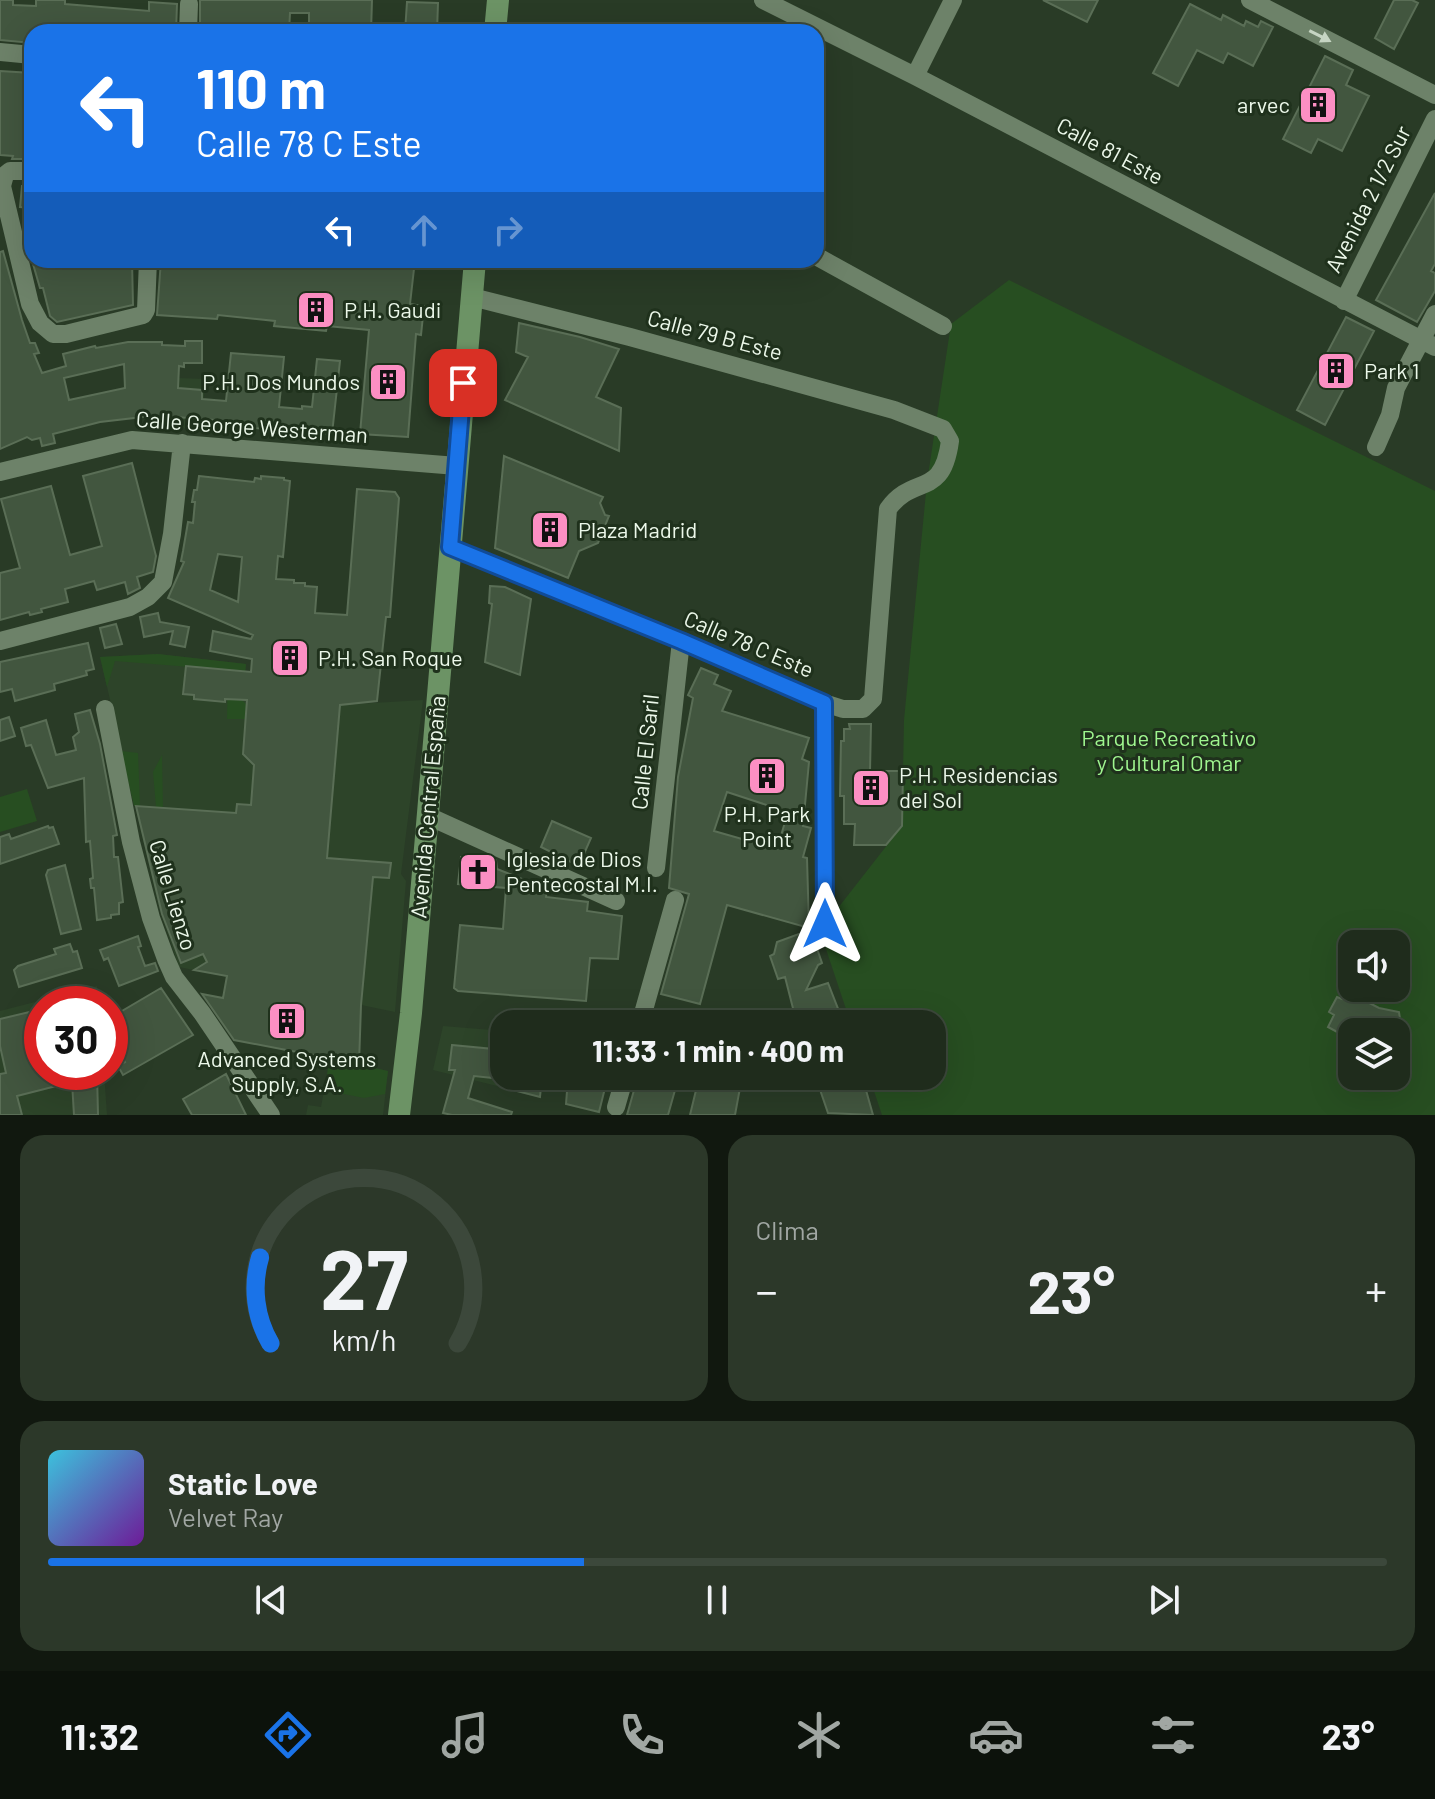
<!DOCTYPE html>
<html lang="es">
<meta charset="utf-8">
<style>
body{margin:0;font-family:Barlow,sans-serif;background:#2c3829;color:#f1f3f6;height:100vh;display:flex;flex-direction:column;font-size:30px;white-space:nowrap}
*{box-sizing:border-box;margin:0}
p{font-size:26px;color:#a1a7a3}
.icon{flex:none;width:44px;height:44px;fill:none;stroke:currentColor;stroke-width:2;stroke-linecap:round;stroke-linejoin:round}
.map{position:relative;height:1115px;overflow:hidden}
.details{display:flex;flex-direction:column;gap:20px;padding:20px;background:#11180f;flex:1}
.details>*{flex:none}
.hud{position:absolute;left:24px;top:24px;width:800px;height:244px;border-radius:24px;box-shadow:0 8px 32px #0002,0 0 0 2px #3c483b;background:#1a73e8;color:#fff;overflow:hidden}
.buttons{position:absolute;left:1338px;top:930px;display:grid;gap:16px}
.buttons a{display:grid;place-items:center;width:72px;height:72px;border-radius:16px;background:#1f2c1c;box-shadow:0 8px 32px #0002,0 0 0 2px #3c483b;font-size:40px}
.speed{position:absolute;left:24px;top:986px;display:flex;gap:16px;font-size:40px;font-weight:700;text-align:center}
.speed>*{display:grid;place-content:center;width:104px;height:104px;border-radius:50%;background:#1f2c1c;box-shadow:0 8px 32px #0002,0 0 0 2px #3c483b;line-height:1}
.speed .limit{border:12px solid #d22;background:#fff;color:#111}
.pin{position:absolute;display:grid;place-items:center;width:68px;height:68px;color:#fff;margin:-34px;border-radius:16px;box-shadow:0 4px 12px #0006}
.me{position:absolute;width:88px;margin:-44px;rotate:0deg;stroke-linejoin:round;filter:drop-shadow(0 0 6px #0008)}
.turn{display:flex;align-items:center;gap:28px;height:168px;padding:0 40px;font-size:36px}
.turn .icon{width:104px;height:104px;stroke-width:2.5}
.turn b{display:block;font-size:56px;line-height:68px}
.lanes{display:flex;align-items:center;height:76px;padding:0 40px;background:#0003;justify-content:center;gap:40px;direction:ltr}
.lanes .off{opacity:.35}
.big{font-size:60px;font-weight:700;line-height:1.1}
.details .widget{flex:1;display:flex;flex-direction:column;justify-content:center;gap:12px;min-width:0;padding:0 28px;border-radius:24px;background:#2c3829}
.details .dial{align-items:center;gap:0}
.dial svg{height:208px;overflow:visible;fill:none;stroke:#3c483b;stroke-width:7;stroke-linecap:round;text-anchor:middle}
.dial text{fill:#f1f3f6;stroke:none}
.song{display:flex;align-items:center;gap:24px}
.cover{width:96px;height:96px;border-radius:12px;background:linear-gradient(135deg,hsl(190 70% 55%),hsl(280 70% 35%))}
.played{height:8px;border-radius:4px;background:linear-gradient(90deg,#1a73e8 40%,#3c483b 40%)}
.keys{display:flex;justify-content:space-around;direction:ltr}
.heat{display:flex;justify-content:space-between;align-items:center;font-size:44px;direction:ltr}
.details .tiles{flex:1;display:grid;gap:20px;grid-template-columns:1fr 1fr}
.widget:last-child{grid-column:span 2}
.trip{position:absolute;left:490px;top:1010px;width:456px;height:80px;border-radius:24px;background:#1f2c1c;box-shadow:0 8px 32px #0002,0 0 0 2px #3c483b;font-weight:700;line-height:80px;text-align:center}
.tabs{display:flex;height:128px;justify-content:space-around;align-items:center;background:#0c120b;color:#a1a7a3}
.tabs .icon{width:56px;height:56px}
.tabs .selected{color:#1a73e8}
.tabs b{font-size:36px;color:#f1f3f6}
.map>svg:first-child{display:block}
</style>
<div class="map">
<svg width="1435" height="1115" viewBox="0 0 1435 1115">
<rect width="100%" height="100%" fill="#293b26"/>
<path fill="#2d4429" d="M178,378L205,379L202,429L176,428Z
M158,654L246,664L243,700L340,705L423,700L401,874L406,881L395,1012L179,967L159,908L100,657Z
M97,986L98,1004H42V1072H104L107,1115H0V1011Z
M443,1026L504,1031L501,1087L433,1070Z
M330,1058L388,1071L383,1115H306L308,1105L321,1107Z"/>
<path fill="#274e21" fill-rule="evenodd" d="M1009,280L1435,491V1115H882L869,1076H932V1024H851L820,931L902,826L904,720L927,482L951,324ZM1352,944H1396V988H1352ZM1352,1032H1396V1076H1352Z
M158,654L246,664L242,700L247,705L246,719H227L228,670L115,661L107,687L100,657Z
M121,751L138,753L140,806H134Z
M162,755L163,808L156,807L153,772Z
M27,789L37,821L0,832V797Z
M330,1058L388,1071L385,1094L364,1098L324,1090Z"/>
<path fill="#42563f" stroke="#5a6e56" stroke-width="2" fill-rule="evenodd" d="M0,0H13V5L36,6V0H65V4L149,11V2L177,4L176,32H32V43L0,40Z
M200,0H372L371,32H309V13H290L289,32H200Z
M1043,0H1098L1087,22Z
M1394,0H1412L1418,3L1394,49L1375,38Z
M407,2L438,3L437,32H405Z
M1190,4L1221,20L1223,15L1244,26L1246,21L1258,27L1261,21L1273,27L1253,66L1228,53L1223,63L1197,50L1178,86L1153,73Z
M1325,56L1353,70L1346,85L1369,96L1342,151L1318,139L1311,153L1283,139Z
M0,71L32,73V159H12L13,156L0,155Z
M22,186L32,187V208L20,207Z
M1435,193V264L1431,271L1435,273V291L1417,322L1376,300Z
M3,251L22,320L30,343H35L39,353L34,354L42,373L66,366L63,354L95,346L96,348L128,342H162V345L185,346V341H202V363H184V367L179,366L178,388L202,390V399L226,401L231,353L284,357L279,407L302,409V406L312,407L317,359L340,361L332,434L214,425V420L176,417V428L151,427L152,416L100,422L53,434L55,443L42,446L40,438L32,440L27,437L0,449V252ZM124,364L125,388L69,400L64,378Z
M50,260H132L133,305L57,322L50,316L43,288H40L33,264Z
M161,260H415L410,304L424,306L421,335L416,334L408,437L360,434L369,330L327,326L326,331L274,326L275,321L218,315L217,319L157,315Z
M1346,317L1374,331L1325,425L1297,410Z
M519,323L580,337L619,349L596,397L621,408L619,451L505,400L528,357L516,352Z
M504,456L603,497L600,503L605,515L609,516L598,543L579,551L568,578L495,548Z
M132,463L156,556L153,572L137,577L140,588L128,594L125,582L97,590L94,581L65,589L68,602L41,609L42,612L30,615L29,612L0,620V573L20,568L1,499L51,486L70,555L102,546L83,476Z
M199,476L254,482L255,478L261,479V476L284,478V480L290,481L283,557L278,556L276,579L294,580V583H305V586L317,587L315,613L347,615L357,489L395,492L399,498L390,617H386L377,701L340,705L327,858L391,863L389,878L373,877L361,1005L359,1064L234,1040L202,994L223,998L227,976L194,970L207,962L203,954L181,963L162,914L136,806L236,813L237,804L251,805L254,765L243,754L247,700L225,699V702L194,699V695L183,694L186,666L251,672L252,659L210,651L213,631L251,639L253,635L168,598L184,562L181,561L183,551L188,522L193,523L195,502H192L194,490H197ZM218,554L242,557L238,602L210,590Z
M490,586L505,587L531,599L520,675L485,662L492,604L489,603Z
M158,613L160,622L189,627L185,647L170,644L173,631L144,637L140,617Z
M116,624L122,644L105,648L100,628Z
M88,643L94,669L86,671L87,675L54,684L55,690L15,701L12,689L0,692V662Z
M701,668L718,675L714,684L731,691L722,711L809,738L802,759L809,762L803,826L811,828L803,857L807,858L809,928L727,905L700,1004L661,994L689,894L669,888L678,777L693,698L688,695ZM727,792L788,812L777,849L714,831Z
M90,710L100,744L117,835L113,836L114,857H118L123,902L119,903V914L111,915V918L97,920L94,888H91L90,879L93,878L90,841L86,842L84,778L48,788L31,745L26,746L21,728L46,720L56,755L76,750L73,737L79,732L75,714Z
M9,717L15,736L0,741V720Z
M849,724H871L870,771H903L902,826L886,845H854L855,824H844V796H840L841,741H844V729H850Z
M552,821L591,838L580,863L571,862L541,847Z
M48,826L49,828L53,827L59,844L0,864V837L9,834L11,839Z
M461,857L496,860L497,869L547,889L546,897L588,902L587,911L622,916L618,959L590,958L586,1001L458,991L454,988L460,925L503,929L506,888L458,884Z
M65,865L81,929L61,934L46,875L48,870Z
M810,930V941L814,940L822,963L818,965L806,990L828,983L844,1024H797L785,977L778,979L770,956L774,954L777,942Z
M138,936L141,946L138,947L145,966L155,963L158,971L119,986L108,958L104,960L100,950Z
M70,944L73,952L77,951L82,968L19,987L14,970L18,966L56,954L54,949Z
M161,988L193,1035L123,1075L118,1066L125,1062L110,1035V1018Z
M1346,991L1379,1008L1399,1012L1402,1032H1352V1040L1328,1027L1334,1015L1329,1012L1337,997L1342,999Z
M42,1009V1072H97L98,1115H74L72,1082L17,1096L22,1115H0V1074L6,1073L0,1046V1019Z
M452,1045L504,1050V1076H608L599,1112L566,1104L567,1091L541,1087L540,1097L501,1087L502,1079L474,1076L468,1098L512,1112L511,1115H452L443,1113L455,1070H449Z
M226,1074L246,1115H192L183,1099Z
M638,1076H679L668,1115H627Z
M702,1076L742,1077L735,1115H690L698,1082L700,1083Z
M823,1076H862L873,1115L828,1113L816,1078Z"/>
<g fill="none" stroke-linecap="round" stroke-linejoin="round">
<path stroke="#6d8269" stroke-width="18" d="M763,0L915,76L1435,347
M1250,0L1435,95
M188,32L189,4
M0,52L32,55
M915,76L953,0
M32,171H10L5,175L2,186L30,304L40,323L53,334H66L143,315L146,310L148,260
M816,256L943,326
M1344,301L1435,119
M1376,447L1390,415L1396,388L1435,314
M0,472L132,440L457,466
M450,547L681,641L824,703L843,709H863L873,699L888,509C914,473 942,500 950,441L943,429L894,410L630,337L472,297
M0,641L130,607L148,597L163,582L172,534L182,443
M824,703L825,924
M105,709L131,842L151,918L166,959L174,977L202,1013L271,1115
M428,816L616,901
M656,868L681,641
M640,1024L675,900
M616,1107L625,1076"/>
<path stroke="#6c9365" stroke-width="22" d="M495,32L498,0
M399,1115L411,1013L475,260"/>
</g>
<defs><path id="oneway-solid" d="M-6-.8H1V-3.2L6.5 0L1 3.2V.8H-6Z" transform="scale(2)"/></defs>
<use fill="#c6d5c3" href="#oneway-solid" transform="translate(1320 36) rotate(27)"/>
<g fill="none" stroke-linecap="round" stroke-linejoin="round">
<g stroke="#114b97" stroke-width="20">
<path id="route" d="M463,383L450,547L681,641L824,703L825,924"/>
</g>
<use href="#route" stroke="#1a73e8" stroke-width="14"/>
</g>
<defs>
<g id="building-square" transform="scale(2)"><rect x="-9" y="-9" width="18" height="18" rx="4" fill="#fc8fc3" stroke="#1f311c"/><path d="M-4-6H4V6H1V3H-1V6H-4ZM-2.5-4.3h1.7v1.8h-1.7ZM.8-4.3h1.7v1.8H.8ZM-2.5-1h1.7V.8h-1.7ZM.8-1h1.7V.8H.8Z" fill="#111"/></g>
<g id="church-square" transform="scale(2)"><rect x="-9" y="-9" width="18" height="18" rx="4" fill="#fc8fc3" stroke="#1f311c"/><path d="M-1.2-6h2.4v3.5h3.3v2.4h-3.3V6h-2.4V-.1h-3.3v-2.4h3.3Z" fill="#111"/></g>
</defs>
<g fill-rule="evenodd">
<use href="#building-square" x="1318" y="105"/>
<use href="#building-square" x="316" y="310"/>
<use href="#building-square" x="1336" y="371"/>
<use href="#building-square" x="388" y="382"/>
<use href="#building-square" x="550" y="530"/>
<use href="#building-square" x="290" y="658"/>
<use href="#building-square" x="767" y="776"/>
<use href="#building-square" x="871" y="788"/>
<use href="#church-square" x="478" y="872"/>
<use href="#building-square" x="287" y="1021"/>
</g>
<g text-anchor="middle" stroke-width="6" stroke-linejoin="round" paint-order="stroke">
<g font-size="22" fill="#ecf8ea" stroke="#1f311c" text-anchor="start">
<text x="1290" y="113" text-anchor="end">arvec</text>
<text x="344" y="318">P.H. Gaudi</text>
<text x="1364" y="379">Park 1</text>
<text x="360" y="390" text-anchor="end">P.H. Dos Mundos</text>
<text x="578" y="538">Plaza Madrid</text>
<text x="318" y="666">P.H. San Roque</text>
<text x="899" y="783">P.H. Residencias<tspan x="899" dy="25">del Sol</tspan></text>
<text x="767" y="822" text-anchor="middle">P.H. Park<tspan x="767" dy="25">Point</tspan></text>
<text x="506" y="867">Iglesia de Dios<tspan x="506" dy="25">Pentecostal M.I.</tspan></text>
<text x="287" y="1067" text-anchor="middle">Advanced Systems<tspan x="287" dy="25">Supply, S.A.</tspan></text>
</g>
<g font-size="22" fill="#ecf8ea" stroke="#1f311c">
<text transform="translate(1110 151) rotate(28)" y="8">Calle 81 Este</text>
<text transform="translate(1368 199) rotate(-63)" y="8">Avenida 2 1/2 Sur</text>
<text transform="translate(715 335) rotate(15)" y="8">Calle 79 B Este</text>
<text transform="translate(252 427) rotate(4)" y="8">Calle George Westerman</text>
<text transform="translate(749 644) rotate(23)" y="8">Calle 78 C Este</text>
<text transform="translate(645 752) rotate(-84)" y="8">Calle El Saril</text>
<text transform="translate(428 807) rotate(-85)" y="8">Avenida Central España</text>
<text transform="translate(173 895) rotate(73)" y="8">Calle Lienzo</text>
</g>
<g font-size="22" fill="#9ff68f" stroke="#1f311c">
<text x="1169" y="746">Parque Recreativo<tspan x="1169" dy="25">y Cultural Omar</tspan></text>
</g>
</g>
</svg>
<div class="buttons">
<a><svg class="icon" aria-label="sound" viewBox="0 0 24 24"><path d="M4 9h4l5-4v14l-5-4H4zM17 9q2 3 0 6"/></svg></a>
<a><svg class="icon" aria-label="layers" viewBox="0 0 24 24"><path d="M12 4l9 5-9 5-9-5zM3 14l9 5 9-5"/></svg></a>
</div>
<div class="speed"><div class="limit">30</div></div>
<div class="pin" style="left:463px;top:383px;background:#d93025"><svg class="icon" aria-label="arrive" viewBox="0 0 24 24"><path d="M6 21V4h12l-3 4 3 4H6"/></svg></div>
<svg class="me" style="left:825px;top:924px" viewBox="-20 -20 40 40"><path d="M0-17L14 15 0 8-14 15z" fill="#1a73e8" stroke="#fff" stroke-width="4"/></svg>
<div class="trip">11:33 · 1 min · 400 m</div>
<div class="hud">
<div class="turn"><svg class="icon" aria-label="left" viewBox="0 0 24 24"><path d="M17 20v-9H6M10 6l-5 5 5 5"/></svg><div><b>110 m</b>Calle 78 C Este</div></div>
<div class="lanes"><svg class="icon" aria-label="left" viewBox="0 0 24 24"><path d="M17 20v-9H6M10 6l-5 5 5 5"/></svg><svg class="icon off" aria-label="ahead" viewBox="0 0 24 24"><path d="M12 20V5M6 11l6-6 6 6"/></svg><svg class="icon off" aria-label="right" viewBox="0 0 24 24"><path d="M7 20v-9h11M14 6l5 5-5 5"/></svg></div>
</div>
</div>
<section class="details">
<div class="tiles">
<div class="widget dial"><svg viewBox="0 0 100 80">
<path d="M14 69A42 42 0 1 1 86 69"/>
<path d="M14 69A42 42 0 0 1 10 36" stroke="#1a73e8"/>
<text x="50" y="56" font-size="32" font-weight="700">27</text>
<text x="50" y="72" font-size="11">km/h</text>
</svg></div>
<div class="widget"><p>Clima</p>
<div class="heat"><a>−</a><b class="big">23°</b><a>+</a></div>
</div>
<div class="widget">
<div class="song"><i class="cover"></i><div><b>Static Love</b><p>Velvet Ray</p></div></div>
<div class="played"></div>
<div class="keys"><svg class="icon" aria-label="previous" viewBox="0 0 24 24"><path d="M18 5L8 12l10 7zM5 5v14"/></svg><svg class="icon" aria-label="pause" viewBox="0 0 24 24"><path d="M8 5v14M16 5v14"/></svg><svg class="icon" aria-label="next" viewBox="0 0 24 24"><path d="M6 5l10 7-10 7zM19 5v14"/></svg></div>
</div>
</div>
</section>
<nav class="tabs">
<b>11:32</b>
<svg class="icon selected" aria-label="directions" viewBox="0 0 24 24"><path d="M12 3l9 9-9 9-9-9zM9 14v-3h6M13 9l2 2-2 2"/></svg>
<svg class="icon" aria-label="music" viewBox="0 0 24 24"><path d="M9 18V5l10-2v13"/><circle cx="6" cy="18" r="3"/><circle cx="16" cy="16" r="3"/></svg>
<svg class="icon" aria-label="phone" viewBox="0 0 24 24"><path d="M5 4h4l2 5-3 2q2 4 5 5l2-3 5 2v4C11 20 4 13 5 4z"/></svg>
<svg class="icon" aria-label="climate" viewBox="0 0 24 24"><path d="M12 3v18M4 7l16 10M4 17L20 7"/></svg>
<svg class="icon" aria-label="car" viewBox="0 0 24 24"><path d="M5 17H2v-5l4-1 3-4h7l3 4 3 1v5h-3M9 17h6M6 11h13"/><circle cx="7" cy="17" r="2"/><circle cx="17" cy="17" r="2"/></svg>
<svg class="icon" aria-label="filters" viewBox="0 0 24 24"><path d="M4 7h16M4 17h16"/><circle cx="9" cy="7" r="2"/><circle cx="15" cy="17" r="2"/></svg>
<b>23°</b>
</nav>
